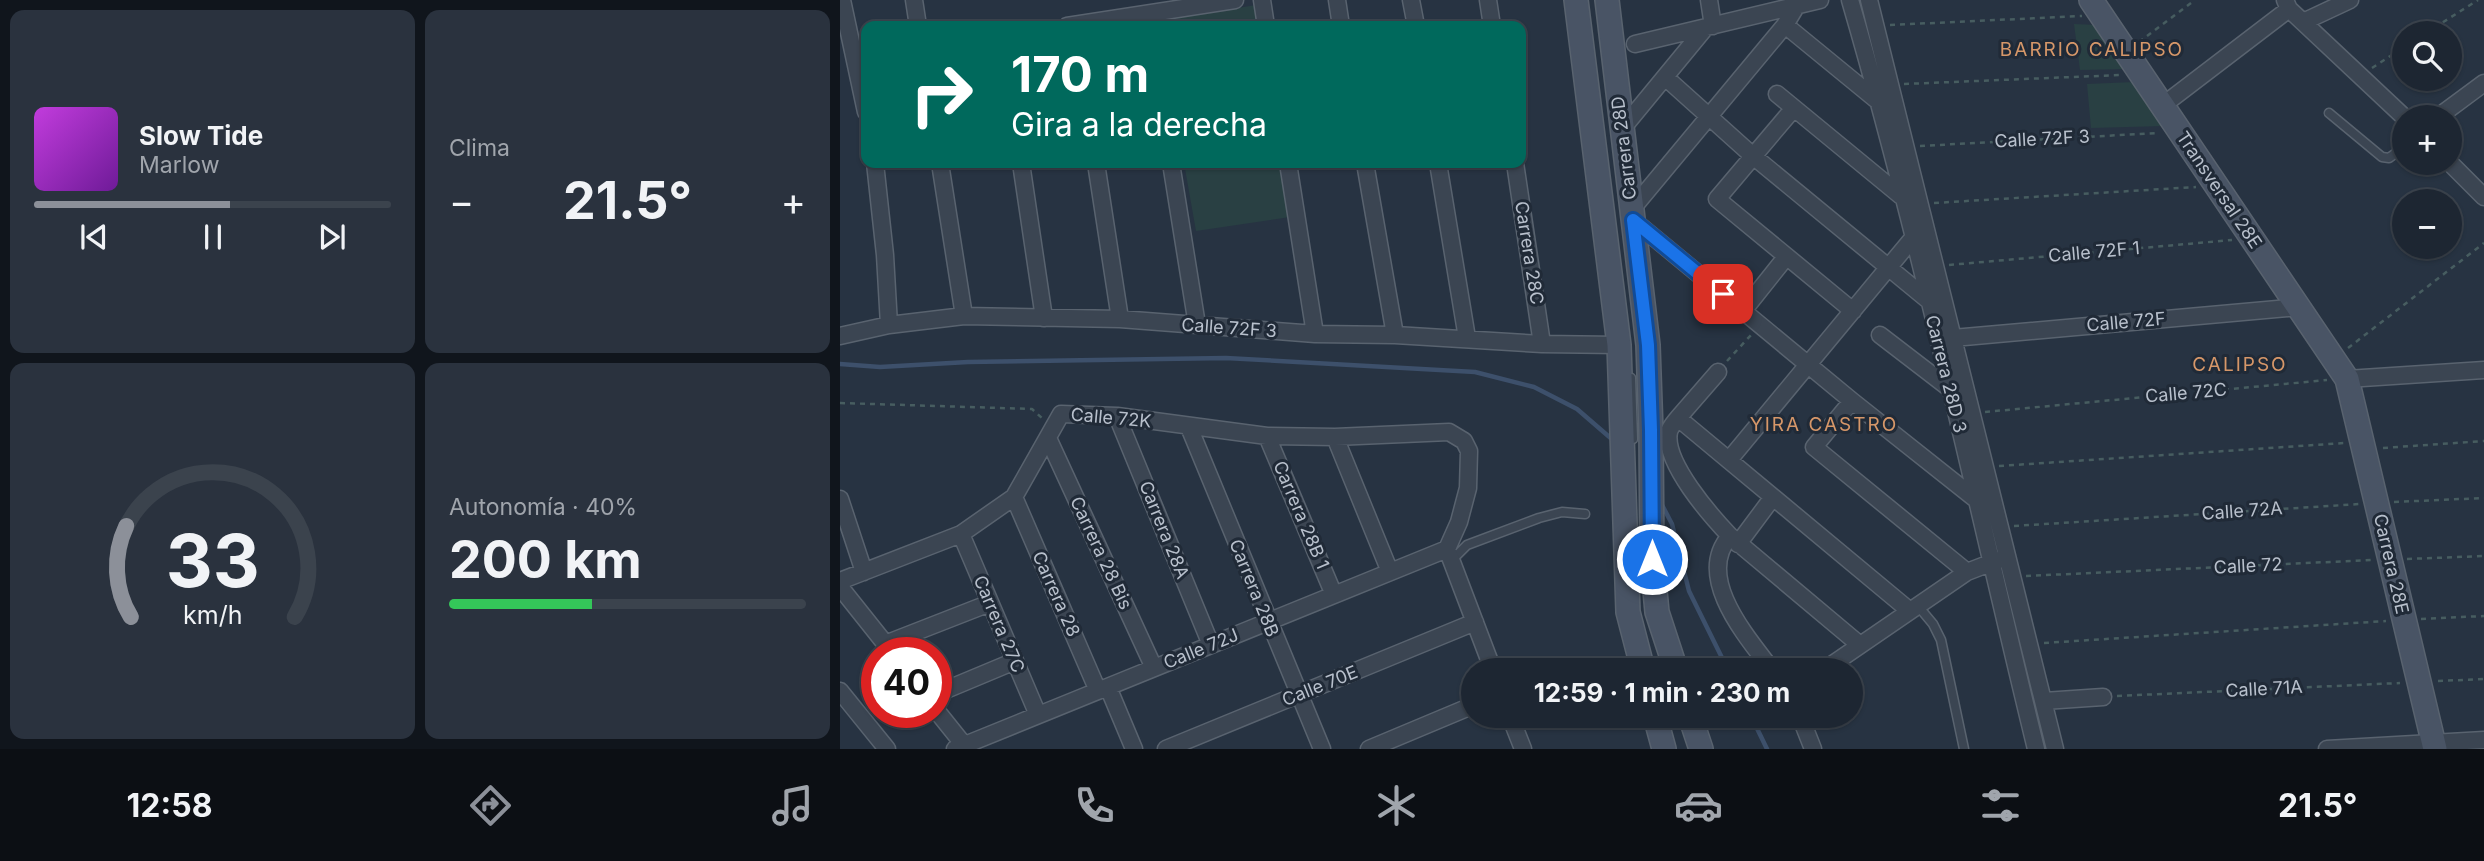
<!DOCTYPE html>
<html lang="es">
<meta charset="utf-8">
<style>
body{margin:0;font-family:Inter,sans-serif;background:#2a323e;color:#f1f3f6;height:100vh;display:flex;flex-direction:column;font-size:26px;white-space:nowrap}
*{box-sizing:border-box;margin:0}
p{font-size:23px;color:#a0a5ac}
.icon{flex:none;width:38px;height:38px;fill:none;stroke:currentColor;stroke-width:2;stroke-linecap:round;stroke-linejoin:round}
.map{position:relative;flex:1;overflow:hidden}
.details{display:flex;flex-direction:column;gap:10px;padding:10px;background:#10151c;width:840px}
.details>*{flex:none}
.hud{position:absolute;left:21px;top:21px;width:665px;height:147px;border-radius:14px;box-shadow:0 2px 5px #0004,0 0 0 2px #3b434d;background:#00695c;color:#fff;overflow:hidden}
.controls{position:absolute;left:1552px;top:21px;display:grid;gap:14px}
.controls a{display:grid;place-items:center;width:70px;height:70px;border-radius:50%;background:#1d2632;box-shadow:0 2px 5px #0004,0 0 0 2px #3b434d;font-size:35px}
.speed{position:absolute;left:21px;top:637px;display:flex;gap:14px;font-size:35px;font-weight:700;text-align:center}
.speed>*{display:grid;place-content:center;width:91px;height:91px;border-radius:50%;background:#1d2632;box-shadow:0 2px 5px #0004,0 0 0 2px #3b434d;line-height:1}
.speed .limit{border:10px solid #d22;background:#fff;color:#111}
.pin{position:absolute;display:grid;place-items:center;width:60px;height:60px;color:#fff;margin:-30px;border-radius:14px;box-shadow:0 4px 10px #0006}
.me{position:absolute;width:77px;margin:-38px;rotate:0deg;stroke-linejoin:round;filter:drop-shadow(0 0 5px #0008)}
.turn{display:flex;align-items:center;gap:24px;height:147px;padding:0 35px;font-size:32px}
.turn .icon{width:91px;height:91px;stroke-width:2.5}
.turn b{display:block;font-size:49px;line-height:60px}
.big{font-size:52px;font-weight:700;line-height:1.1}
.details .widget{flex:1;display:flex;flex-direction:column;justify-content:center;gap:10px;min-width:0;padding:0 24px;border-radius:14px;background:#2a323e}
.details .dial{align-items:center;gap:0}
.dial svg{height:182px;overflow:visible;fill:none;stroke:#3b434d;stroke-width:7;stroke-linecap:round;text-anchor:middle}
.dial text{fill:#f1f3f6;stroke:none}
.song{display:flex;align-items:center;gap:21px}
.cover{width:84px;height:84px;border-radius:10px;background:linear-gradient(135deg,hsl(290 70% 55%),hsl(280 70% 35%))}
.played{height:7px;border-radius:4px;background:linear-gradient(90deg,#8c9099 55%,#3b434d 55%)}
.keys{display:flex;justify-content:space-around;direction:ltr}
.heat{display:flex;justify-content:space-between;align-items:center;font-size:38px;direction:ltr}
.charge{height:10px;border-radius:5px;background:linear-gradient(90deg,#34c759 40%,#3b434d 0)}
.details .tiles{flex:1;display:grid;gap:10px;grid-template-columns:repeat(2,1fr)}
.trip{position:absolute;left:621px;top:658px;width:402px;height:70px;border-radius:35px;background:#1d2632;box-shadow:0 2px 5px #0004,0 0 0 2px #3b434d;font-weight:700;line-height:70px;text-align:center}
.tabs{display:flex;height:112px;justify-content:space-around;align-items:center;background:#0c0f14;color:#a0a5ac}
.tabs .icon{width:49px;height:49px}
.tabs .selected{color:#8c9099}
.tabs b{font-size:32px;color:#f1f3f6}
main{display:flex;flex:1;min-height:0}
.map>svg:first-child{display:block}
</style>
<main>
<section class="details">
<div class="tiles">
<div class="widget">
<div class="song"><i class="cover"></i><div><b>Slow Tide</b><p>Marlow</p></div></div>
<div class="played"></div>
<div class="keys"><svg class="icon" aria-label="previous" viewBox="0 0 24 24"><path d="M18 5L8 12l10 7zM5 5v14"/></svg><svg class="icon" aria-label="pause" viewBox="0 0 24 24"><path d="M8 5v14M16 5v14"/></svg><svg class="icon" aria-label="next" viewBox="0 0 24 24"><path d="M6 5l10 7-10 7zM19 5v14"/></svg></div>
</div>
<div class="widget"><p>Clima</p>
<div class="heat"><a>−</a><b class="big">21.5°</b><a>+</a></div>
</div>
<div class="widget dial"><svg viewBox="0 0 100 80">
<path d="M14 69A42 42 0 1 1 86 69"/>
<path d="M14 69A42 42 0 0 1 12 29" stroke="#8c9099"/>
<text x="50" y="56" font-size="32" font-weight="700">33</text>
<text x="50" y="72" font-size="11">km/h</text>
</svg></div>
<div class="widget"><p>Autonomía · 40%</p><b class="big">200 km</b><div class="charge"></div></div>
</div>
</section>
<div class="map">
<svg width="1644" height="749" viewBox="0 0 1644 749">
<rect width="100%" height="100%" fill="#273342"/>
<path fill="#294043" d="M416,5L419,26H320L319,21Z
M1234,24L1257,25L1286,69L1240,70Z
M1294,82L1324,126L1251,128L1247,84Z
M344,163H441L450,217L356,231Z"/>
<g fill="none" stroke-linecap="round" stroke-linejoin="round">
<path stroke="#3d506b" stroke-width="4.5" d="M0,364L40,367L128,362L386,358L635,372L694,387L737,409L774,441
M821,503L832,524L849,591L888,670
M911,716L927,749"/>
<g stroke="#59636f" stroke-width="11">
<path id="lane" d="M1489,113L1542,157L1549,158L1564,147
M791,378L793,439
M611,561L627,545L699,518L722,512L745,514
M1078,606L1093,624L1101,640L1124,749"/>
</g>
<g stroke="#59636f" stroke-width="19">
<path id="street" d="M2,0L26,112
M74,0L78,26
M422,0L426,26
M497,0L501,26
M571,0L576,26
M648,0L652,26
M869,0L873,26
M1010,0C1082,247 1135,499 1196,749
M1029,0L1215,749
M1445,0L1449,9L1564,117
M1463,22L1510,0
M945,25L1039,102
M227,26L395,0
M795,44L980,0
M825,77L913,156L1088,300
M937,94L1061,196
M1322,106L1449,9
M954,108L877,199L1013,311
M1598,117L1644,83
M782,129L866,27
M35,163L45,255L49,325
M100,163L124,316
M181,163L204,318
M256,163L280,319
M331,163L357,325
M448,163L475,334
M525,163L555,335
M598,163L627,338
M675,163L702,344
M1610,163L1644,197
M792,209L945,25L957,5L956,0
M793,220L1012,401L1138,501
M903,311L946,257
M1040,335L1109,388
M0,336L49,325L124,316L280,319L475,334L555,335L702,344L779,345
M1113,338L1459,307
M1507,379L1644,370
M1012,401L974,447L1127,572
M277,416L371,645
M838,418L878,372
M349,427L482,749
M427,436L494,595
M495,437L550,572
M208,438L314,668
M889,460L1072,239
M174,497L258,691
M0,499L24,572
M121,534L198,715
M890,536L1020,645
M898,544L933,497
M0,581L121,534L174,497L221,414L277,416L427,436L495,437L609,432L624,441L629,451L628,488L619,522L607,549L653,670
M0,587L51,651
M45,644L150,603
M932,670C907,637 854,577 890,536C871,516 823,462 829,432C830,427 835,422 838,418L1070,611
M984,670L1127,572L1158,560
M268,687L294,749
M0,691L47,749
M96,694L175,661
M1204,701L1263,697
M96,710L124,745
M670,716L683,749
M960,716L973,749
M115,749L607,549
M326,749L635,622
M529,749L634,705
M1487,749L1644,740"/>
</g>
<g stroke="#59636f" stroke-width="26">
<path id="secondary" d="M736,0L779,345L788,612L803,670
M767,0L808,345L811,431L812,559L817,612L836,670
M1251,0L1507,379L1595,749
M815,716L824,749
M850,716L861,749"/>
</g>
<path stroke="#475d60" stroke-width="2.5" stroke-dasharray="5 5" stroke-linecap="butt" d="M1050,25L1242,16
M1586,33L1638,0
M1299,42L1355,0
M1532,68L1564,47
M1064,84L1281,75
M1080,146L1318,133
M1094,203L1356,187
M1109,265L1392,240
M1508,348L1644,243
M887,361L911,335
M0,403L192,409L203,419
M1145,412L1487,380
M1543,448L1644,441
M1159,466L1505,443
M1554,502L1644,498
M1174,526L1520,504
M1567,559L1644,556
M1186,576L1532,560
M1581,619L1644,616
M1204,643L1546,621
M1598,681L1644,679
M1277,696L1560,683"/>
<use href="#lane" stroke="#3b4552" stroke-width="8"/>
<use href="#street" stroke="#3b4552" stroke-width="16"/>
<use href="#secondary" stroke="#495465" stroke-width="23"/>
</g>
<g fill="none" stroke-linecap="round" stroke-linejoin="round">
<g stroke="#114b97" stroke-width="18">
<path id="route" d="M812,559L811,430L808,345L793,220L883,294"/>
</g>
<use href="#route" stroke="#1a73e8" stroke-width="12"/>
</g>
<g text-anchor="middle" stroke-width="6" stroke-linejoin="round" paint-order="stroke">
<g font-size="18" fill="#b8c0cc" stroke="#202a37">
<text transform="translate(1202 139) rotate(-3)" y="6">Calle 72F 3</text>
<text transform="translate(784 148) rotate(-97)" y="6">Carrera 28D</text>
<text transform="translate(1379 190) rotate(56)" y="6">Transversal 28E</text>
<text transform="translate(1254 252) rotate(-5)" y="6">Calle 72F 1</text>
<text transform="translate(689 253) rotate(81)" y="6">Carrera 28C</text>
<text transform="translate(1286 322) rotate(-5)" y="6">Calle 72F</text>
<text transform="translate(389 328) rotate(4)" y="6">Calle 72F 3</text>
<text transform="translate(1106 374) rotate(76)" y="6">Carrera 28D 3</text>
<text transform="translate(1346 393) rotate(-5)" y="6">Calle 72C</text>
<text transform="translate(271 418) rotate(5)" y="6">Calle 72K</text>
<text transform="translate(1402 511) rotate(-4)" y="6">Calle 72A</text>
<text transform="translate(461 515) rotate(67)" y="6">Carrera 28B 1</text>
<text transform="translate(324 530) rotate(68)" y="6">Carrera 28A</text>
<text transform="translate(261 553) rotate(65)" y="6">Carrera 28 Bis</text>
<text transform="translate(1551 564) rotate(77)" y="6">Carrera 28E</text>
<text transform="translate(1408 566) rotate(-3)" y="6">Calle 72</text>
<text transform="translate(414 588) rotate(68)" y="6">Carrera 28B</text>
<text transform="translate(216 594) rotate(66)" y="6">Carrera 28</text>
<text transform="translate(159 624) rotate(67)" y="6">Carrera 27C</text>
<text transform="translate(361 649) rotate(-22)" y="6">Calle 72J</text>
<text transform="translate(480 686) rotate(-22)" y="6">Calle 70E</text>
<text transform="translate(1424 689) rotate(-3)" y="6">Calle 71A</text>
</g>
<g font-size="19" letter-spacing="2" fill="#d69769" stroke="#202a37">
<text x="1252" y="56">BARRIO CALIPSO</text>
<text x="1400" y="371">CALIPSO</text>
<text x="984" y="431">YIRA CASTRO</text>
</g>
</g>
</svg>
<div class="controls">
<a><svg class="icon" aria-label="search" viewBox="0 0 24 24"><circle cx="10" cy="10" r="6"/><path d="M15 15l6 6"/></svg></a>
<a>+</a>
<a>−</a>
</div>
<div class="speed"><div class="limit">40</div></div>
<div class="pin" style="left:883px;top:294px;background:#d93025"><svg class="icon" aria-label="arrive" viewBox="0 0 24 24"><path d="M6 21V4h12l-3 4 3 4H6"/></svg></div>
<svg class="me" style="left:812px;top:559px" viewBox="-20 -20 40 40"><circle r="17" fill="#1a73e8" stroke="#fff" stroke-width="3"/><path d="M0-11L8 9 0 5-8 9z" fill="#fff"/></svg>
<div class="trip">12:59 · 1 min · 230 m</div>
<div class="hud">
<div class="turn"><svg class="icon" aria-label="right" viewBox="0 0 24 24"><path d="M7 20v-9h11M14 6l5 5-5 5"/></svg><div><b>170 m</b>Gira a la derecha</div></div>
</div>
</div>
</main>
<nav class="tabs">
<b>12:58</b>
<svg class="icon selected" aria-label="directions" viewBox="0 0 24 24"><path d="M12 3l9 9-9 9-9-9zM9 14v-3h6M13 9l2 2-2 2"/></svg>
<svg class="icon" aria-label="music" viewBox="0 0 24 24"><path d="M9 18V5l10-2v13"/><circle cx="6" cy="18" r="3"/><circle cx="16" cy="16" r="3"/></svg>
<svg class="icon" aria-label="phone" viewBox="0 0 24 24"><path d="M5 4h4l2 5-3 2q2 4 5 5l2-3 5 2v4C11 20 4 13 5 4z"/></svg>
<svg class="icon" aria-label="climate" viewBox="0 0 24 24"><path d="M12 3v18M4 7l16 10M4 17L20 7"/></svg>
<svg class="icon" aria-label="car" viewBox="0 0 24 24"><path d="M5 17H2v-5l4-1 3-4h7l3 4 3 1v5h-3M9 17h6M6 11h13"/><circle cx="7" cy="17" r="2"/><circle cx="17" cy="17" r="2"/></svg>
<svg class="icon" aria-label="filters" viewBox="0 0 24 24"><path d="M4 7h16M4 17h16"/><circle cx="9" cy="7" r="2"/><circle cx="15" cy="17" r="2"/></svg>
<b>21.5°</b>
</nav>
